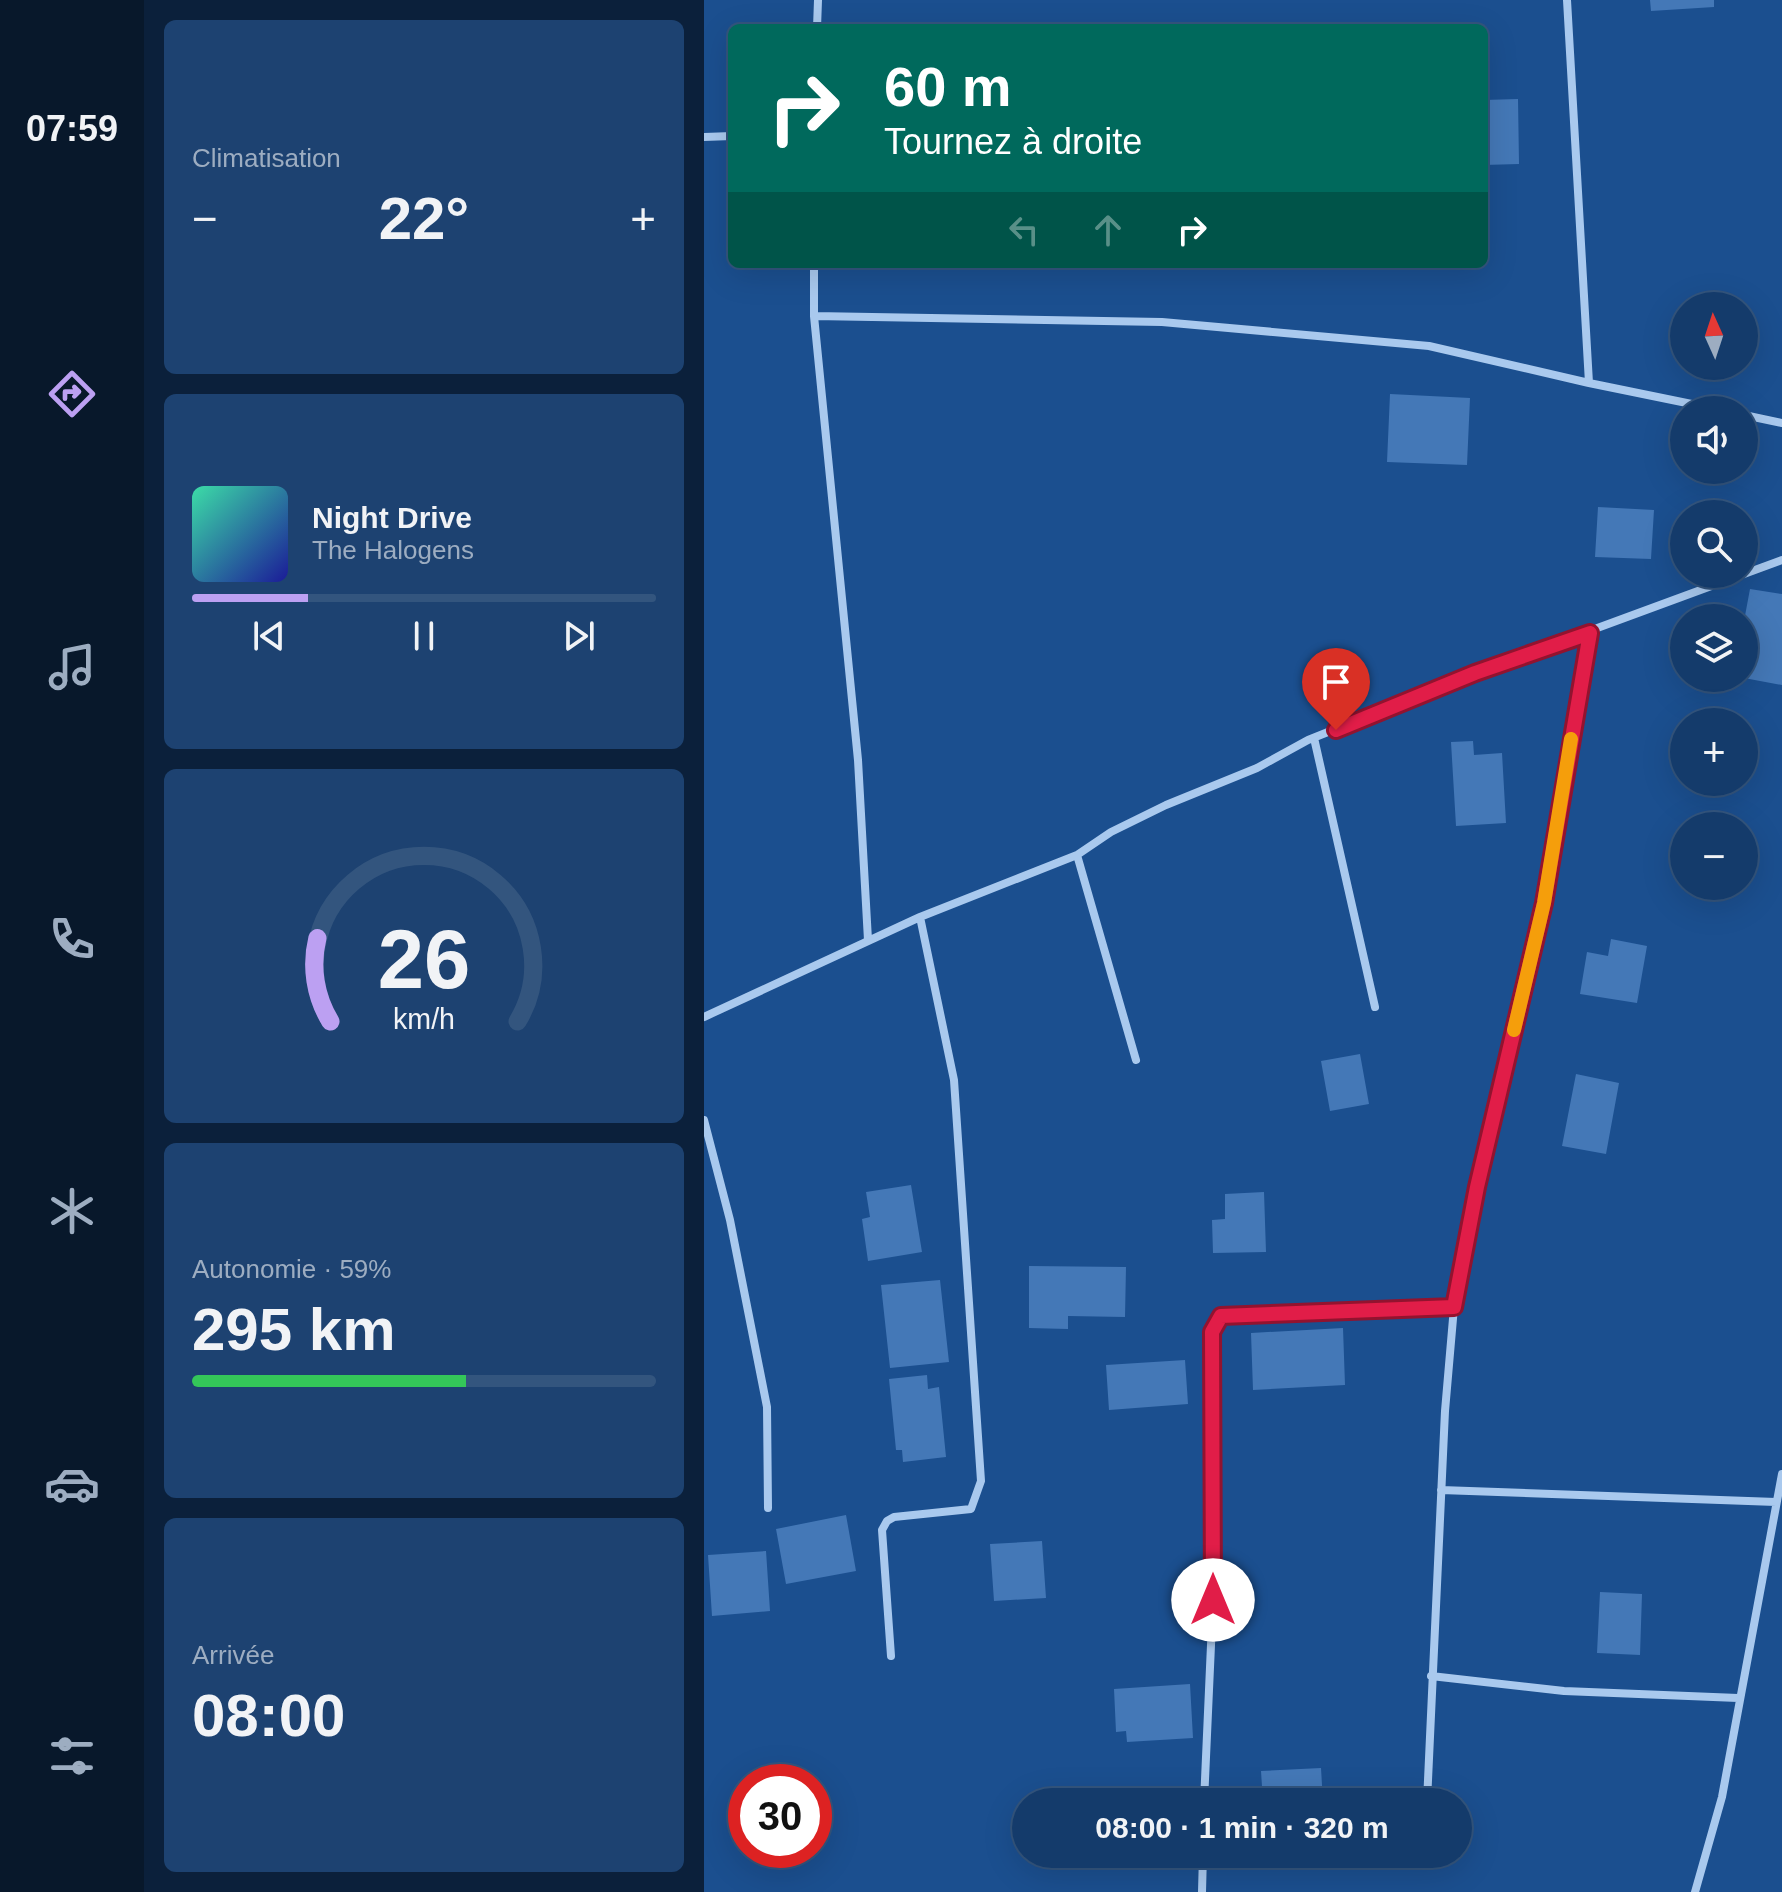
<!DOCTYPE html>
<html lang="fr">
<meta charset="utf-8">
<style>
body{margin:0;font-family:Helvetica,sans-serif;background:#1d4271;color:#f1f3f6;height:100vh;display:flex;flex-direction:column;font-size:30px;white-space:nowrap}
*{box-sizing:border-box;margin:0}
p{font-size:26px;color:#9dadc1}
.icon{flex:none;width:44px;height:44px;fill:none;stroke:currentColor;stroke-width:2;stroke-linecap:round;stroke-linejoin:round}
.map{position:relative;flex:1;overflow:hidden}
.sheet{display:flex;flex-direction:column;gap:20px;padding:20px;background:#0b203b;width:560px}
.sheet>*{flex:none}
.hud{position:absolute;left:24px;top:24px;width:760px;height:244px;border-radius:12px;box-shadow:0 8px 32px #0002,0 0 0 2px #33557e;background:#00695c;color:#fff;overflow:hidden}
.needle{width:52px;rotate:357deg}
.controls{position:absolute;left:966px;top:292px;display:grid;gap:16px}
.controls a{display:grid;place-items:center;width:88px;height:88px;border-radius:50%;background:#143b6b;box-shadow:0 8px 32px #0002,0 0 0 2px #33557e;font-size:40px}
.speed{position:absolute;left:24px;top:1764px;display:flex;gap:16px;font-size:40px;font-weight:700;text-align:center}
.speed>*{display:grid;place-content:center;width:104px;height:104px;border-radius:50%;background:#143b6b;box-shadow:0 8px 32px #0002,0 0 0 2px #33557e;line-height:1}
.speed .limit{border:12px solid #d22;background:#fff;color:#111}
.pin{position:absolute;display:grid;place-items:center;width:68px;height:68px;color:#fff;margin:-82px -34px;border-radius:50% 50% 50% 0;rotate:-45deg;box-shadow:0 0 8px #0007}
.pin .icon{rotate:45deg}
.me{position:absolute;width:88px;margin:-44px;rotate:0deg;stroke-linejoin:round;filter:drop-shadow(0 0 6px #0008)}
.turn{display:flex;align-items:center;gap:28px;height:168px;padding:0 24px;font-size:36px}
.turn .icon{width:104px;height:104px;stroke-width:2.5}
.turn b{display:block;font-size:56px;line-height:68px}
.lanes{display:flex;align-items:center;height:76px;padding:0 24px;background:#0003;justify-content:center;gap:40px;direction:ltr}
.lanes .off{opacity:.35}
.big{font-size:60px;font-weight:600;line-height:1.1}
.sheet .card{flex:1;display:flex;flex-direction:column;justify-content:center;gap:12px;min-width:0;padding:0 28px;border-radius:12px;background:#1d4271}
.sheet .dial{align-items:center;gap:0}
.dial svg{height:208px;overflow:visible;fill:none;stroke:#33557e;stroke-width:7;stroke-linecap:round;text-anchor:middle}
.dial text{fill:#f1f3f6;stroke:none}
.song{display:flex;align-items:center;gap:24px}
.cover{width:96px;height:96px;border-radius:12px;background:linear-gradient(135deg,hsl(160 70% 55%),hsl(240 70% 35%))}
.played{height:8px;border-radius:4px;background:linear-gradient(90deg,#bca0f2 25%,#33557e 25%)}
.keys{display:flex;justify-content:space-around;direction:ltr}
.heat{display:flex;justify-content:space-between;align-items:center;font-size:44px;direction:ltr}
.charge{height:12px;border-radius:6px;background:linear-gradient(90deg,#34c759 59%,#33557e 0)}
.trip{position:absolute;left:308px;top:1788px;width:460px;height:80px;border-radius:40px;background:#143b6b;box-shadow:0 8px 32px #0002,0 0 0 2px #33557e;font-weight:600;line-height:80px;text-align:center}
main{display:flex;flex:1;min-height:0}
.tabs{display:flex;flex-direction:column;width:144px;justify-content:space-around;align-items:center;background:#08182b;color:#9dadc1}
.tabs .icon{width:56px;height:56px}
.tabs .selected{color:#bca0f2}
.tabs b{font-size:36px;color:#f1f3f6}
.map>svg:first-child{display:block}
</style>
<main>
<nav class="tabs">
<b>07:59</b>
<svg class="icon selected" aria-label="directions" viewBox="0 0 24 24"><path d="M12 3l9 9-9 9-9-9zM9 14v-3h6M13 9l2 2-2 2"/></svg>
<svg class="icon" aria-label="music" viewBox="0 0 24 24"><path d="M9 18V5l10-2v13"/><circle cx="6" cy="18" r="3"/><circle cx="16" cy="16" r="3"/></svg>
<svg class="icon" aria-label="phone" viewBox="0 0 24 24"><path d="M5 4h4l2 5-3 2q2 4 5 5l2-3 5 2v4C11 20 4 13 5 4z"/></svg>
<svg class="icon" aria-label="climate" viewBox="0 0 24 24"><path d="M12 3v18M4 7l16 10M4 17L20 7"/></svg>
<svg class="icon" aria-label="car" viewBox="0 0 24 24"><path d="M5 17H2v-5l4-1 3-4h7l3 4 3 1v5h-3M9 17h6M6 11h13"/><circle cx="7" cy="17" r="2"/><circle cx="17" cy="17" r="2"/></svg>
<svg class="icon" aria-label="filters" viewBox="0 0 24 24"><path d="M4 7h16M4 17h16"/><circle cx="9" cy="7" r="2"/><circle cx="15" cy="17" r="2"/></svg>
</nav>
<section class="sheet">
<div class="card"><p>Climatisation</p>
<div class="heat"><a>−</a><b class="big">22°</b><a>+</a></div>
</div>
<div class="card">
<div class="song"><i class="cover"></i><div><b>Night Drive</b><p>The Halogens</p></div></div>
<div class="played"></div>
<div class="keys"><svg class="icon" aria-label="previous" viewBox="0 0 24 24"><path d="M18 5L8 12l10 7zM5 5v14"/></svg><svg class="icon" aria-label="pause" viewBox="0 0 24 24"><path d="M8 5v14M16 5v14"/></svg><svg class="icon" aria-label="next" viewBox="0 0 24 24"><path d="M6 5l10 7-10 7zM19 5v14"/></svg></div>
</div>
<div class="card dial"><svg viewBox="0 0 100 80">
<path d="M14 69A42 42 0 1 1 86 69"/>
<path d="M14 69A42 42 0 0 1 9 37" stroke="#bca0f2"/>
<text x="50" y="56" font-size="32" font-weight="700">26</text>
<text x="50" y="72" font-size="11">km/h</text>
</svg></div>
<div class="card"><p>Autonomie · 59%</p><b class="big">295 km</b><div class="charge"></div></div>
<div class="card"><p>Arrivée</p><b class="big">08:00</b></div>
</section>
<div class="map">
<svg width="1078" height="1892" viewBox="0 0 1078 1892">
<rect width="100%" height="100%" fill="#1b4f8f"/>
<path fill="#4478b7" d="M946,0H1010V7L947,11Z
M814,99L815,164L780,165V100Z
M686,394L766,398L763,465L683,462Z
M894,507L950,510L947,559L891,557Z
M1046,589L1078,594V685L1040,678V621Z
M769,741L770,755L798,753L802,823L752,826L747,742Z
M907,939L943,946L933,1003L876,994L883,952L904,956Z
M656,1054L665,1104L626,1111L617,1061Z
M872,1074L915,1083L902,1154L858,1146Z
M207,1185L218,1252L164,1261L158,1219L166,1217L162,1192Z
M560,1192L562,1252L509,1253L508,1220L521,1219V1194Z
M325,1266L422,1267L421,1317L364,1316V1329L325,1328Z
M236,1280L245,1362L186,1368L177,1285Z
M639,1328L641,1385L549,1390L547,1333Z
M481,1360L484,1404L405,1410L402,1365Z
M223,1375L224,1389L235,1387L242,1457L199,1462L198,1450H192L185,1379Z
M142,1515L152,1571L82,1584L72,1529Z
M338,1541L342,1598L290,1601L286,1544Z
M62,1551L66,1611L8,1616L4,1555Z
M896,1592L938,1594L936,1655L893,1653Z
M486,1684L489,1738L423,1742L422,1731L412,1732L410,1689Z
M617,1768L619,1802H559L557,1771Z"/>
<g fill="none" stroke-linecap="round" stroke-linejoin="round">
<path stroke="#a9c9ee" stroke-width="8" d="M863,0L885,383L1017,410
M113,28L114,0
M0,137L28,136
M110,264V316L154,760L164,940
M110,316L458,322L725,346L885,383
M1040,415L1078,423
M610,738L671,1007
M373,855L432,1060
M0,1017L216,917L373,855L407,832L462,805L553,768L604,740L771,673L1078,560
M0,1120L26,1220L63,1407L64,1508
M737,1490L1072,1502
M187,1656L178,1530L183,1521L190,1517L267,1509L277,1481L250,1080L216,917
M727,1676L860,1691L1034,1698
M500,1802L509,1600L508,1332L517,1316L750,1307
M723,1802L741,1411L750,1307L773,1187L840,903L886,633
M498,1892L499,1854
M991,1892L1018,1797L1078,1474"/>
</g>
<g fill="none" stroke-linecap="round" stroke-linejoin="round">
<g stroke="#92132f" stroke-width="20">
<path id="route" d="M509,1600L508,1332L517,1316L750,1307L773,1187L840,903L886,633L771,673L632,730"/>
</g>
<use href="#route" stroke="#e11d48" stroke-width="14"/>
<path stroke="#f59e0b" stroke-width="14" d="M810,1030L840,903L867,739"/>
</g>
</svg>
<div class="controls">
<a><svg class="needle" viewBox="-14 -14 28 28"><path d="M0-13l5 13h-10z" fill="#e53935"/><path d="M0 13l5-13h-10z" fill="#9dadc1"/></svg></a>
<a><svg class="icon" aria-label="sound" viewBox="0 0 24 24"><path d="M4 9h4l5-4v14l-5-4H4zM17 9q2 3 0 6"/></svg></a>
<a><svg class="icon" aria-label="search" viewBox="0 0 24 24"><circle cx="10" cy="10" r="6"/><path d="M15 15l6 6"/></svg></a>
<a><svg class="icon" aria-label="layers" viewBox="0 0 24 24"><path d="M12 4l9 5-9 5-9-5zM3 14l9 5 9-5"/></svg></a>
<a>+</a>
<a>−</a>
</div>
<div class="speed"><div class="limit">30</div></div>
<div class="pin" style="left:632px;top:730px;background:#d93025"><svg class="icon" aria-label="arrive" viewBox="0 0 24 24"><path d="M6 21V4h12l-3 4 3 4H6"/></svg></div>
<svg class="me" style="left:509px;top:1600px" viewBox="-20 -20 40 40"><circle r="19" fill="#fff"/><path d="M0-13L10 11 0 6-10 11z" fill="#e11d48"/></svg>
<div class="trip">08:00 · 1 min · 320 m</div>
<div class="hud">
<div class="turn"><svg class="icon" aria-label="right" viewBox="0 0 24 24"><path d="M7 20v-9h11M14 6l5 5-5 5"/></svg><div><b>60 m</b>Tournez à droite</div></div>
<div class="lanes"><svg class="icon off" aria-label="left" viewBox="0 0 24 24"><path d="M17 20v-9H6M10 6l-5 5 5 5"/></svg><svg class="icon off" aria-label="ahead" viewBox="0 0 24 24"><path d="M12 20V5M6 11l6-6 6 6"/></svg><svg class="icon" aria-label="right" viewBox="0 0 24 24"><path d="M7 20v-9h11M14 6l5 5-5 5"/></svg></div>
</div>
</div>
</main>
